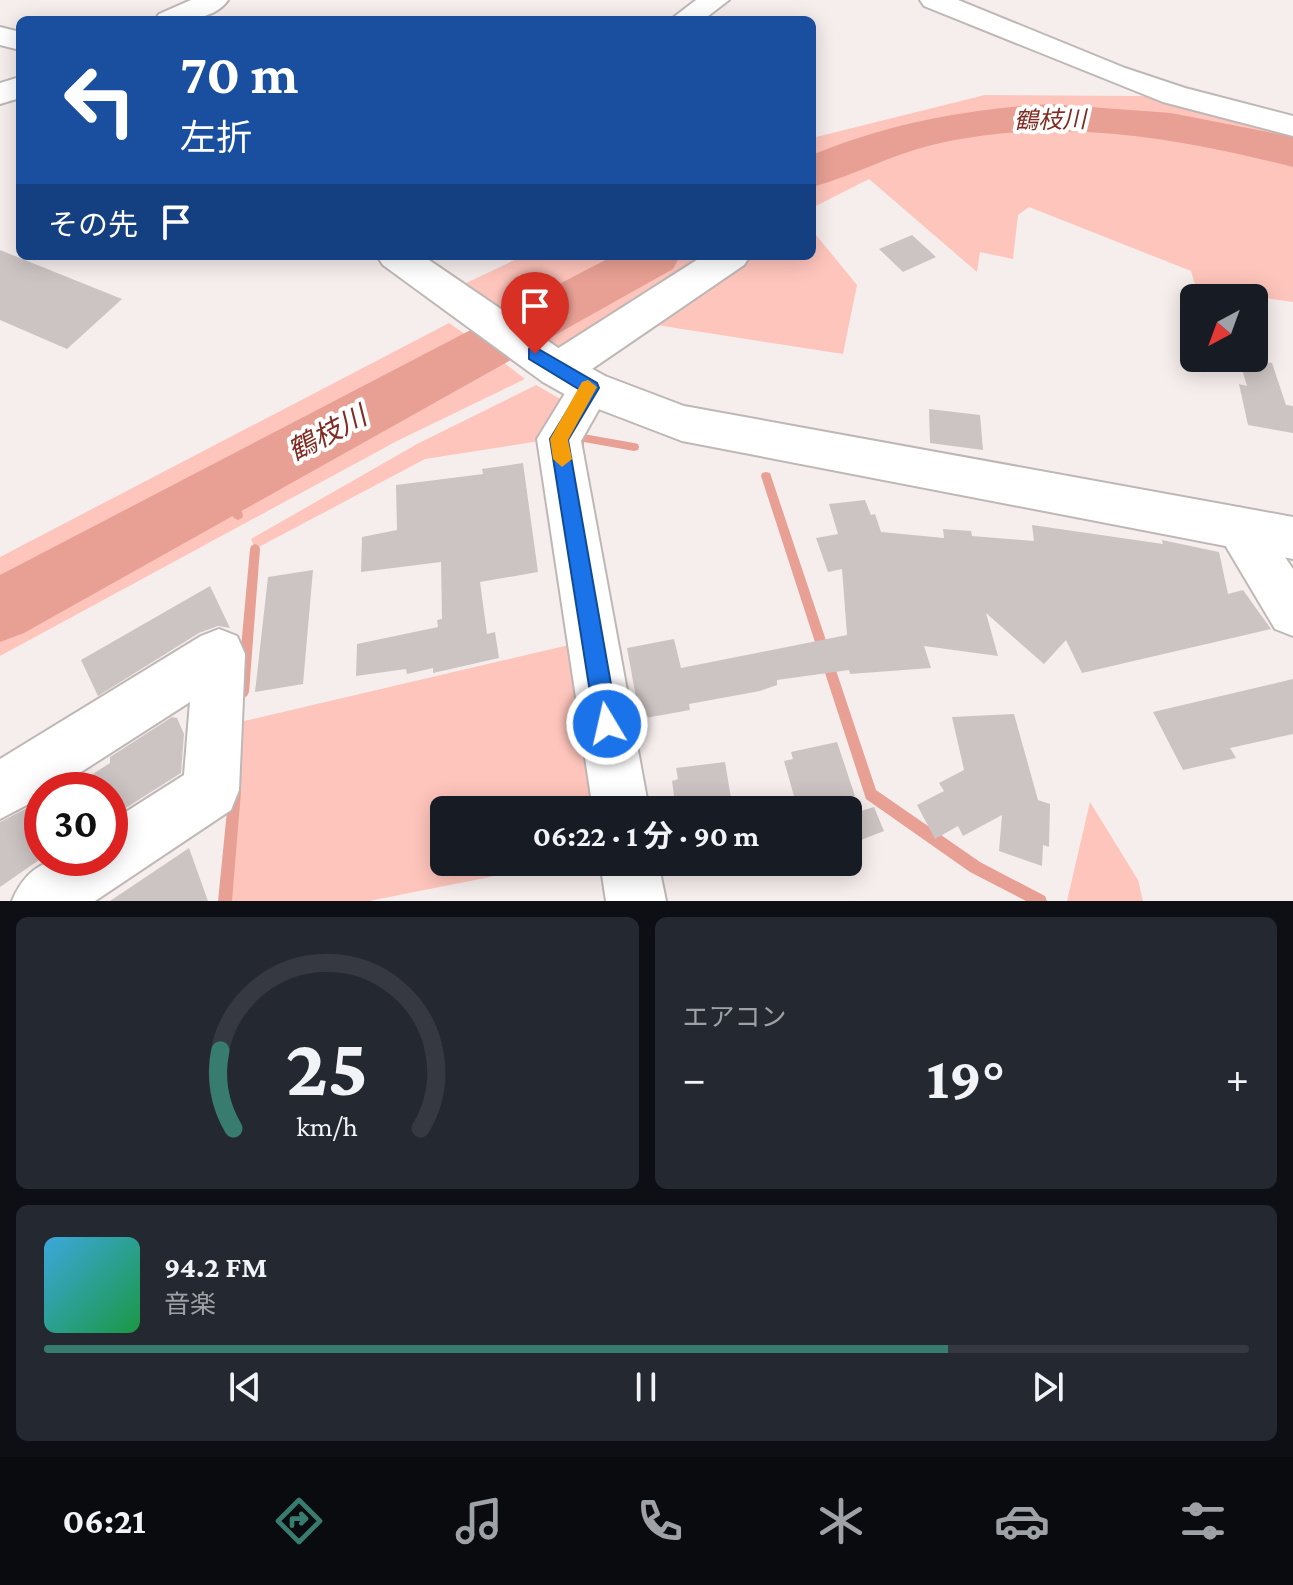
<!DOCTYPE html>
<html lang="ja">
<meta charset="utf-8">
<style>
body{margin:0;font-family:"Crimson Pro","Noto Sans JP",serif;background:#242831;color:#f1f3f6;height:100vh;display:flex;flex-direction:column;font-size:30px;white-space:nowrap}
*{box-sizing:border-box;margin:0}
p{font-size:26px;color:#9ea1a6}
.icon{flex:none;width:44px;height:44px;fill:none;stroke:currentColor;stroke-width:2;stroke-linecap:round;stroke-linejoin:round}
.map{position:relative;height:901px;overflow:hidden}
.panel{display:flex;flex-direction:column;gap:16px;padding:16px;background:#0d0f14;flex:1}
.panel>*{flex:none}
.guide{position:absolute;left:16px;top:16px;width:800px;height:244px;border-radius:12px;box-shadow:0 4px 20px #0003;background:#1a4fa0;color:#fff;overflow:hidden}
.needle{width:52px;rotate:221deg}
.controls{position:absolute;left:1180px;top:284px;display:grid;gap:16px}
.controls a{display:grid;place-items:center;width:88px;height:88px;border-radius:12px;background:#171b24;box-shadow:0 4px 20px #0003;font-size:40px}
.speed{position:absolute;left:24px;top:772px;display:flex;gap:16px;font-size:40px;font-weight:700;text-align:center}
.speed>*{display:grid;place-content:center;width:104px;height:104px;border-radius:50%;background:#171b24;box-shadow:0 4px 20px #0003;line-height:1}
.speed .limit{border:12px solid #d22;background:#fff;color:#111}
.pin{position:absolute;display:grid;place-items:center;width:68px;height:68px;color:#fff;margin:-82px -34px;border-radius:50% 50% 50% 0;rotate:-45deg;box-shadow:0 0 8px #0007}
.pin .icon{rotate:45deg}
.me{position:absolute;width:88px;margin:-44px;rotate:351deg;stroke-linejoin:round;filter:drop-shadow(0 0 6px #0008)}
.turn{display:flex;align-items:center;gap:28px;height:168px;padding:0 32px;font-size:36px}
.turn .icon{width:104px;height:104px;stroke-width:2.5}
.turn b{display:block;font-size:56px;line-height:68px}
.then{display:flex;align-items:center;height:76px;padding:0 32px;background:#0003;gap:16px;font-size:30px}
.big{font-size:60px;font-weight:700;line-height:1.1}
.panel .widget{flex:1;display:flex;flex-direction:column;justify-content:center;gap:12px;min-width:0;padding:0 28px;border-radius:12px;background:#242831}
.panel .dial{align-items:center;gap:0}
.dial svg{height:208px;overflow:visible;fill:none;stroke:#363941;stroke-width:7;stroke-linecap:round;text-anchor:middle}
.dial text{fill:#f1f3f6;stroke:none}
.song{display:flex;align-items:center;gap:24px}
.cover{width:96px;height:96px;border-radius:12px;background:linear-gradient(135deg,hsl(200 70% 55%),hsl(140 70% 35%))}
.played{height:8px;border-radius:4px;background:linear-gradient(90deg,#387c6f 75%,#363941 75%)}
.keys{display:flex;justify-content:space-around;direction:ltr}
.heat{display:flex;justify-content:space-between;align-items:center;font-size:44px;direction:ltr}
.panel .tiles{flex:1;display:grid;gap:16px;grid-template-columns:1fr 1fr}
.widget:last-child{grid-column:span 2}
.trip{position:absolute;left:430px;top:796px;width:432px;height:80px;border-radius:12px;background:#171b24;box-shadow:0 4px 20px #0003;font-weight:700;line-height:80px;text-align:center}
.tabs{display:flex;height:128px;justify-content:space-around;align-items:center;background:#090b0e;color:#9ea1a6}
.tabs .icon{width:56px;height:56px}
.tabs .current{color:#387c6f}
.tabs b{font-size:36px;color:#f1f3f6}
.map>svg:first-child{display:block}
</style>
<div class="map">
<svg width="1293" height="901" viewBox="0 0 1293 901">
<rect width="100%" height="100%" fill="#f6eeed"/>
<path fill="#fec5bc" d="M985,95L1146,96L1209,107L1293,130V302L1196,288L1191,271L1029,207L1018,215L1013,259L980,252L977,272L869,179L812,208V138Z
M812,230L857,285L843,354L650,324L743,256H812Z
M523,256H720L569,354L466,283Z
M449,323L479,344L0,599V557Z
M494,355L525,379L397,441L0,656V619Z
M536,385L564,401L546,440L425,459L255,549L251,539L417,444Z
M582,642L607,810H444V862H566L369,901H225L240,722Z
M1090,802L1138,880L1143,901H1067Z"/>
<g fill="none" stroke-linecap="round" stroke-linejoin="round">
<path fill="#e8a094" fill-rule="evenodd" d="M578,433L634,443L638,444L639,447L638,450L634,451L584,442V447H576L573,437L575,434Z
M766,472L770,473L771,476L876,790L980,862L1045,896L1047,901H1026L970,872L866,799L761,476L762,473Z
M223,486L227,488L242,512L243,515L242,518L238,520L234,518L219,494L218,491L219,488Z
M255,544L259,546L260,549L249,692L247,696L243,698L239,696L237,692L250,549L251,546Z
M235,785L240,786L241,791L232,901H218L229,791L230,786Z"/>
<path fill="#e8a094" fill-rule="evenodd" d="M1050,104L1171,113L1293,137V167C1176,137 1052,116 932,145C890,155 853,176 812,187V155C889,123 966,109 1050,104Z
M613,256H680L673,269L24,633L0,642V575Z"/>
</g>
<path fill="#ccc4c3" d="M912,235L936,257L903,272L879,249Z
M0,250L122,299L67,349L0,320Z
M1239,359L1272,363L1286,405L1293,406V433L1248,425L1239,384L1247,386Z
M929,409L980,415L983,450L930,443Z
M523,463L538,572L480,582L487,634L495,632L499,658L433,673V668L407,674L406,669L356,676L357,644L438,627L437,620L442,619L441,562L361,572L362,537L397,530L396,485L483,474L482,469Z
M865,500L871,515L875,514L881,532L944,538L943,529L971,531L972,536L1034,541L1032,525L1163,544L1162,540L1219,552L1228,594L1243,590L1271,629L1082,673L1066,640L1044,664L986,613L998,656L924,646L931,668L850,674L849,670L777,680V685L760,691L689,704L690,710L640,719L627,648L674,639L681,668L847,635L842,569L828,572L816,538L838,534L829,504Z
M313,570L303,684L255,692L268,577Z
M210,586L230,628L218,626L199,633L98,696L81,660Z
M1293,679V734L1230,748L1236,758L1183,770L1153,712Z
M1014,714L1038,800L1050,804L1049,847L1043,845L1042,866L999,851L1002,815L963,836L958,826L935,839L917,805L944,791L939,783L964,770L952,717Z
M172,717L177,718L184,734L181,773L110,818V790H68L110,763V757Z
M837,742L855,796L798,810L784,761L793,759L791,752Z
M725,762L733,810H676L672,781L678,779L676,768Z
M31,806L42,837V858L0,887V822Z
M874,807L884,831L848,845V815Z
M189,848L208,901H110Z"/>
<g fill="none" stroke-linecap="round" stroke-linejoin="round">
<g stroke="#beb7b5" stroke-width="4">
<path id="minor" d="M191,0H228C213,22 178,20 155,20L159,14Z
M696,0H729L703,20H670Z
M920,0H958L1125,68L1185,88L1293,116V136L1163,102L924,6Z
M20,77V98L0,104V83Z
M703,256H750L744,265L586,373L605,376L611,388L581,441L649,810H593L537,439L572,382L558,386L543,382L537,370L543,358Z
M1238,507L1255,513L1293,569V636L1275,629L1215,528L1221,513Z
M219,629L237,636L245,654L239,790L231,810L95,901H12C32,853 65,858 110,858V822L184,775L190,702L53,790H42V797L0,819V759L201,636Z
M600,862H658L666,901H606Z"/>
</g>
<g stroke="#beb7b5" stroke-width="4">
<path id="major" d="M0,27L20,32V50L0,45Z
M377,256H423L573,358L605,376L684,406L1293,517V559L682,441L575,400L543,382L383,265Z"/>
</g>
<use href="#minor" fill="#fff" fill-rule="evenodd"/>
<use href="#major" fill="#fff" fill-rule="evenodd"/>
</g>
<path fill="#1a73e8" stroke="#114b97" stroke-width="2" d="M535,347L597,383L599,388L568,440L618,724L614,731L607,735L599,731L595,724L550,439L580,390L529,359V349Z"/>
<path fill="#f59e0b" d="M588,380L597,387L568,440L572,459L562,467L553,459L550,439L582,382Z"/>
<g text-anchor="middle" stroke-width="8" stroke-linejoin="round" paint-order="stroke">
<g font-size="24" font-style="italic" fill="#812c23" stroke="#fff">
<text transform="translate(1050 120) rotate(-1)" y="8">鶴枝川</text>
</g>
<g font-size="28" font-style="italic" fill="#812c23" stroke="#fff">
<text transform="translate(327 433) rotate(-28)" y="10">鶴枝川</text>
</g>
</g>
</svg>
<div class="controls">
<a><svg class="needle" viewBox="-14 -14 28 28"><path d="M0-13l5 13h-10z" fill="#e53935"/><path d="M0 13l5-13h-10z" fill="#9ea1a6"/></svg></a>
</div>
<div class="speed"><div class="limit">30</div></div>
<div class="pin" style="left:535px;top:354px;background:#d93025"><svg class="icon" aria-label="arrive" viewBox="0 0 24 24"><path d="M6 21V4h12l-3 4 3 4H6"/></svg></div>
<svg class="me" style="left:607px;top:724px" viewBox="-20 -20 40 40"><circle r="17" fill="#1a73e8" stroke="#fff" stroke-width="3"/><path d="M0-11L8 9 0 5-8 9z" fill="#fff"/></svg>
<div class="trip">06:22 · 1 分 · 90 m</div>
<div class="guide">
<div class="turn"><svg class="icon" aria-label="left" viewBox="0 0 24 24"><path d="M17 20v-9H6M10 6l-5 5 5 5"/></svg><div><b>70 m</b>左折</div></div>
<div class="then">その先<svg class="icon" aria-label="arrive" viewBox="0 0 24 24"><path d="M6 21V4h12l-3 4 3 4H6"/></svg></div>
</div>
</div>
<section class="panel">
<div class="tiles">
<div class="widget dial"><svg viewBox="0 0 100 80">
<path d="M14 69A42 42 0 1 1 86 69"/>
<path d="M14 69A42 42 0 0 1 9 39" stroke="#387c6f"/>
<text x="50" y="56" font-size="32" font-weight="700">25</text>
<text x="50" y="72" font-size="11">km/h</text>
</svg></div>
<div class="widget"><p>エアコン</p>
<div class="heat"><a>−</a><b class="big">19°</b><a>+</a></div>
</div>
<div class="widget">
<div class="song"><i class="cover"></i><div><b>94.2 FM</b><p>音楽</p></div></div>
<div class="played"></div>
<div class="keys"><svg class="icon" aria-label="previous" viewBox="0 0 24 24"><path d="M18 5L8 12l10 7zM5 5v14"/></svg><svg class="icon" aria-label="pause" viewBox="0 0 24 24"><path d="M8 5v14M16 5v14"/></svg><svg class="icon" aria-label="next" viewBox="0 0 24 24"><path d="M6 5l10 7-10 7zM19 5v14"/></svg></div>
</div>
</div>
</section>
<nav class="tabs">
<b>06:21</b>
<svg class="icon current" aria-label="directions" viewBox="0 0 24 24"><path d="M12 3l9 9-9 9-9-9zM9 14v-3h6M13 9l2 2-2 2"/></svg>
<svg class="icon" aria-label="music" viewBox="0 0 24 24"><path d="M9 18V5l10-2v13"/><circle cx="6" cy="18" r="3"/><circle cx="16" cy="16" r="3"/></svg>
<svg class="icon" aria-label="phone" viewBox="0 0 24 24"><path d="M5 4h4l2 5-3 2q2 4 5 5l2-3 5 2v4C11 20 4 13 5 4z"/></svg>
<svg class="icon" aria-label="climate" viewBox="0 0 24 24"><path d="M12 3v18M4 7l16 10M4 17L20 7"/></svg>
<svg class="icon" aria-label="car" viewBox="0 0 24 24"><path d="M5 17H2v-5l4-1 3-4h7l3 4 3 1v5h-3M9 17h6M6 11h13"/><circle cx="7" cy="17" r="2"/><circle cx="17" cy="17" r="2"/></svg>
<svg class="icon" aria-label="filters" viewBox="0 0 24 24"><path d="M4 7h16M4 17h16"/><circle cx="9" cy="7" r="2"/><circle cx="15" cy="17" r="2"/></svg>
</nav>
